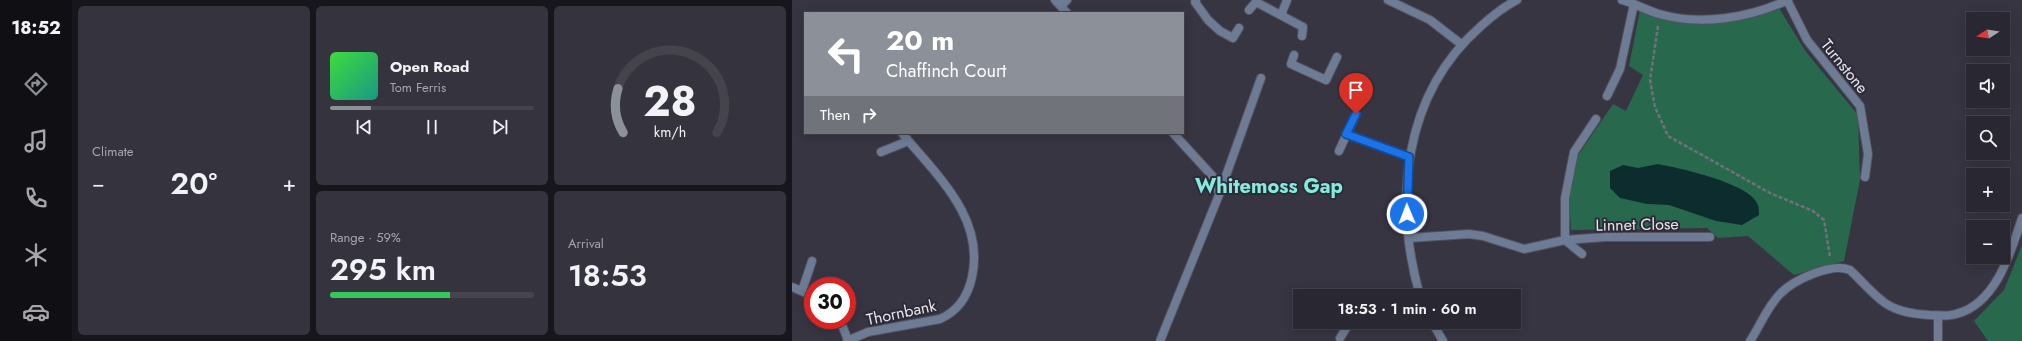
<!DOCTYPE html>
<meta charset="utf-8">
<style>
body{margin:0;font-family:Jost,sans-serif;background:#35343e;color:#f1f3f6;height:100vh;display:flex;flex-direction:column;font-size:15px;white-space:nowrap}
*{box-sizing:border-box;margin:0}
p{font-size:13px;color:#a5a6ac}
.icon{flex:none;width:22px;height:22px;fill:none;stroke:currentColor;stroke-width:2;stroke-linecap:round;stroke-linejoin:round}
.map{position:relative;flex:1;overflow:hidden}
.sheet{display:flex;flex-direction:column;gap:6px;padding:6px;background:#17161c;width:720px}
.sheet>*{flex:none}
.banner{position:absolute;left:12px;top:12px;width:380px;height:122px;border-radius:0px;box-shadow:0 2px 10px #0003,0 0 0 1px #45444d;background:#8c9099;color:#fff;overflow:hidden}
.needle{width:26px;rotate:258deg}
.controls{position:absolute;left:1174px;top:12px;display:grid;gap:8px}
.controls a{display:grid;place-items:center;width:44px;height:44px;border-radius:0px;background:#292832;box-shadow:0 2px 10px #0003,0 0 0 1px #45444d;font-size:20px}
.speed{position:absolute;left:12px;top:277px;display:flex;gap:8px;font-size:20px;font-weight:700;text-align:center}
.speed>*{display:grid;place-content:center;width:52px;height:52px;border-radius:50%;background:#292832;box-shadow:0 2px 10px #0003,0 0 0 1px #45444d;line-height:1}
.speed .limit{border:6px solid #d22;background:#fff;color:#111}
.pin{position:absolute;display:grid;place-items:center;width:34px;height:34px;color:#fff;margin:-41px -17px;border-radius:50% 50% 50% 0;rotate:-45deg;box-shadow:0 0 4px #0007}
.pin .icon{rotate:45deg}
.me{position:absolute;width:44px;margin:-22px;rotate:359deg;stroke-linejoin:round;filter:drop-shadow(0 0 3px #0008)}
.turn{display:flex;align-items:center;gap:14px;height:84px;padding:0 16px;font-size:18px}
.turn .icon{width:52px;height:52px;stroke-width:2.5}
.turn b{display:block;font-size:28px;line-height:34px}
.then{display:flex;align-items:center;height:38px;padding:0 16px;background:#0003;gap:8px;font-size:15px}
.big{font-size:30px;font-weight:600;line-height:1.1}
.sheet .widget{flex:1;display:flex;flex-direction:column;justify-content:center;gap:6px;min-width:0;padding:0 14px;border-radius:6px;background:#35343e}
.sheet .dial{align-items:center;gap:0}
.dial svg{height:104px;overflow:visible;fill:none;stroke:#45444d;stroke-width:7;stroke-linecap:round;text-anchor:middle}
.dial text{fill:#f1f3f6;stroke:none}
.song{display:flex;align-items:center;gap:12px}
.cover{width:48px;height:48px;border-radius:6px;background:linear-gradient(135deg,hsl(120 70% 55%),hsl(170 70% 35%))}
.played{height:4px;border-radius:2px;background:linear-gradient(90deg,#8c9099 20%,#45444d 20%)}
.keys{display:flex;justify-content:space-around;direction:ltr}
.heat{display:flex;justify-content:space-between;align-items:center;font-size:22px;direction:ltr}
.charge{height:6px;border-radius:3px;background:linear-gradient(90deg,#34c759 59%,#45444d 0)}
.sheet .tiles{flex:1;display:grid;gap:6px;grid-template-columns:repeat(3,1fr)}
.widget:first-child{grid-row:span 2}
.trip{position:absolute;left:501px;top:289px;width:228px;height:40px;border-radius:0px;background:#292832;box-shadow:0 2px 10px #0003,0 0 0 1px #45444d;font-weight:600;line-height:40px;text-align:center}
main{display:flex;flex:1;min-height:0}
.tab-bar{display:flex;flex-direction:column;width:72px;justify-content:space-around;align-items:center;background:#101014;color:#a5a6ac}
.tab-bar .icon{width:28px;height:28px}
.tab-bar .current{color:#8c9099}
.tab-bar b{font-size:18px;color:#f1f3f6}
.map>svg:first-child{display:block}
</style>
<main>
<nav class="tab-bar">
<b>18:52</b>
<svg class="icon current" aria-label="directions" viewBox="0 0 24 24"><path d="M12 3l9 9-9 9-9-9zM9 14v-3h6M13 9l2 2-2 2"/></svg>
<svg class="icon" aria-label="music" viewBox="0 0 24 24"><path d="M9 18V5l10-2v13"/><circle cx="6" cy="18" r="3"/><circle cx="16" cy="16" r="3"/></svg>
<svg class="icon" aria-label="phone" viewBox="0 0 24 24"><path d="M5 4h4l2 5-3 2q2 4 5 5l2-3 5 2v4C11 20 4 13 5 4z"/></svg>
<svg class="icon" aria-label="climate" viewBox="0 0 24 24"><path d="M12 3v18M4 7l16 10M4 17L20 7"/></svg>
<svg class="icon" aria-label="car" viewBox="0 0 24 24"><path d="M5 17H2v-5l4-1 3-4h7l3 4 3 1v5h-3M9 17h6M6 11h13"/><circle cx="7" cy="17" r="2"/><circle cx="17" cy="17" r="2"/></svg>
</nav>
<section class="sheet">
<div class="tiles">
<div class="widget"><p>Climate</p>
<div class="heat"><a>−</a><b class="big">20°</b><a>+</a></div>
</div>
<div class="widget">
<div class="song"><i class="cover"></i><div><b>Open Road</b><p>Tom Ferris</p></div></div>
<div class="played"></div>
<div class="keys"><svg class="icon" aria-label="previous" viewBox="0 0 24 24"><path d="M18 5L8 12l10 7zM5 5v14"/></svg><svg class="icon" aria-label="pause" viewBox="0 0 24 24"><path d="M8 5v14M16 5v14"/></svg><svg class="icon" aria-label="next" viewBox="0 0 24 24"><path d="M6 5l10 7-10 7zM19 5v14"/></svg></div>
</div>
<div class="widget dial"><svg viewBox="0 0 100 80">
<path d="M14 69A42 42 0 1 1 86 69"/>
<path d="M14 69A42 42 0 0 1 10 35" stroke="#8c9099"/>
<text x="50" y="56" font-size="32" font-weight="700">28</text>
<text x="50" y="72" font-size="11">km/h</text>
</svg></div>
<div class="widget"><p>Range · 59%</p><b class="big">295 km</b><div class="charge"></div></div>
<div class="widget"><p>Arrival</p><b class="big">18:53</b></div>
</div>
</section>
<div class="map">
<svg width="1230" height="341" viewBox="0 0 1230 341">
<rect width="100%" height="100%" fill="#373542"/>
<path fill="#28694e" d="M983,8H987L1014,52L1066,115L1068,180L1052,261L1002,275L956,236L926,238L915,228L779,230L777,196L785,157L821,104L834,111L851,75L837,66L848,10C871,17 894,25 918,24C940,22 962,14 983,8Z
M1230,245V341H1196L1182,321L1212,290Z"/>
<path fill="#0c2c2e" d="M866,164C887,168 956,183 965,203C967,206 967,211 967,215L950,225L924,221L877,205L855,204L828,198L818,188V171L831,165L846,168Z"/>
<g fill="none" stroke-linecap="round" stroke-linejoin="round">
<g stroke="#53515e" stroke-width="10">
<path id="service" d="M404,0L403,2L416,20L428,31L441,38L447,28
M502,55L499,64L534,80L545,57"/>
</g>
<g stroke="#53515e" stroke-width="10">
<path id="minor" d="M263,0L275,13
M596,0L638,20L669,44
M830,0C842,3 854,10 867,14C909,26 957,18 996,0
M995,0L1015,40L1068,106L1076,154L1073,177
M269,6L275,0
M457,10L464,2L511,27L510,36
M489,15L495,0
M815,96L828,69L842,4
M804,119L782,152L773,198V240L813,237H918
M381,133L424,180L427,194
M554,134L617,157
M547,151L564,114
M89,152L116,141
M617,238L677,234L691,236L732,249L773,240L790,254
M0,287L21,296
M10,291L20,261
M628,296C601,201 611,95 688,27C699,17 711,7 725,0
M1146,316V340
M48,320L56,340
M640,322L651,341
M548,338L558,322
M55,341L76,332L148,319C166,311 176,296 180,277C193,217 144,175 110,133
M368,341L427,195L469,78
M958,341C968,326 975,307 988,294C1001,280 1040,262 1058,270C1070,281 1080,294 1093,303C1106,312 1122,314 1137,315C1146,315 1155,317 1164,314C1204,304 1219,252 1230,218"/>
</g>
<path stroke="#71707b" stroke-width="2.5" stroke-dasharray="4 2" stroke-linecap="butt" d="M866,26L858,80L863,107L876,136L978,193L1021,211L1032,220L1038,257"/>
<use href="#service" stroke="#6d7c94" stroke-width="8"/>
<use href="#minor" stroke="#6d7c94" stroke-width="8"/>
</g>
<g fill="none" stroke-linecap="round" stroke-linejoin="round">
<g stroke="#114b97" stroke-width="10">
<path id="route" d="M564,114L554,134L617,157L615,214"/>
</g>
<use href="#route" stroke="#1a73e8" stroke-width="7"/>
</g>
<g text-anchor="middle" stroke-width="4" stroke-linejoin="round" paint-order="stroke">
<g font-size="16" fill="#e7e6ef" stroke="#2d2b38">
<text transform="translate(1053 66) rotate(51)" y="6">Turnstone</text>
<text transform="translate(845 224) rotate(-1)" y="6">Linnet Close</text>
<text transform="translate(109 312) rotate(-12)" y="6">Thornbank</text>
</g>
<g font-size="20" font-weight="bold" fill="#83ecde" stroke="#2d2b38">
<text x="477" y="193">Whitemoss Gap</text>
</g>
</g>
</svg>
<div class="controls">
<a><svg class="needle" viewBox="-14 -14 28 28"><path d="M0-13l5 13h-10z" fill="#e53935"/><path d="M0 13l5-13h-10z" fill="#a5a6ac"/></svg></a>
<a><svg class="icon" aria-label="sound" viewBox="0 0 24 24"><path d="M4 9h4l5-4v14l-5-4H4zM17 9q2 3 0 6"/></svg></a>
<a><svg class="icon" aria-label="search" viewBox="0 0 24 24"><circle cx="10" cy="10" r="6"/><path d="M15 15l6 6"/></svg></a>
<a>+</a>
<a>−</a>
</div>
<div class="speed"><div class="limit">30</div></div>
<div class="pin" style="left:564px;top:114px;background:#d93025"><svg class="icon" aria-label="arrive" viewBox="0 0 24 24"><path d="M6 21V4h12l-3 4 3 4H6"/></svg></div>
<svg class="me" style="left:615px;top:214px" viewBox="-20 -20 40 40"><circle r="17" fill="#1a73e8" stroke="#fff" stroke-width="3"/><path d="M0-11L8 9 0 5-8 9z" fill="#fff"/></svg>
<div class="trip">18:53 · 1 min · 60 m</div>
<div class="banner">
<div class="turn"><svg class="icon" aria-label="left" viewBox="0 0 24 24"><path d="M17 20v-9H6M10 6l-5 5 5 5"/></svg><div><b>20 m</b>Chaffinch Court</div></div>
<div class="then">Then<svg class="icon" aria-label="right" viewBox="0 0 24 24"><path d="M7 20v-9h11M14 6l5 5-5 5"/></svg></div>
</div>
</div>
</main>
